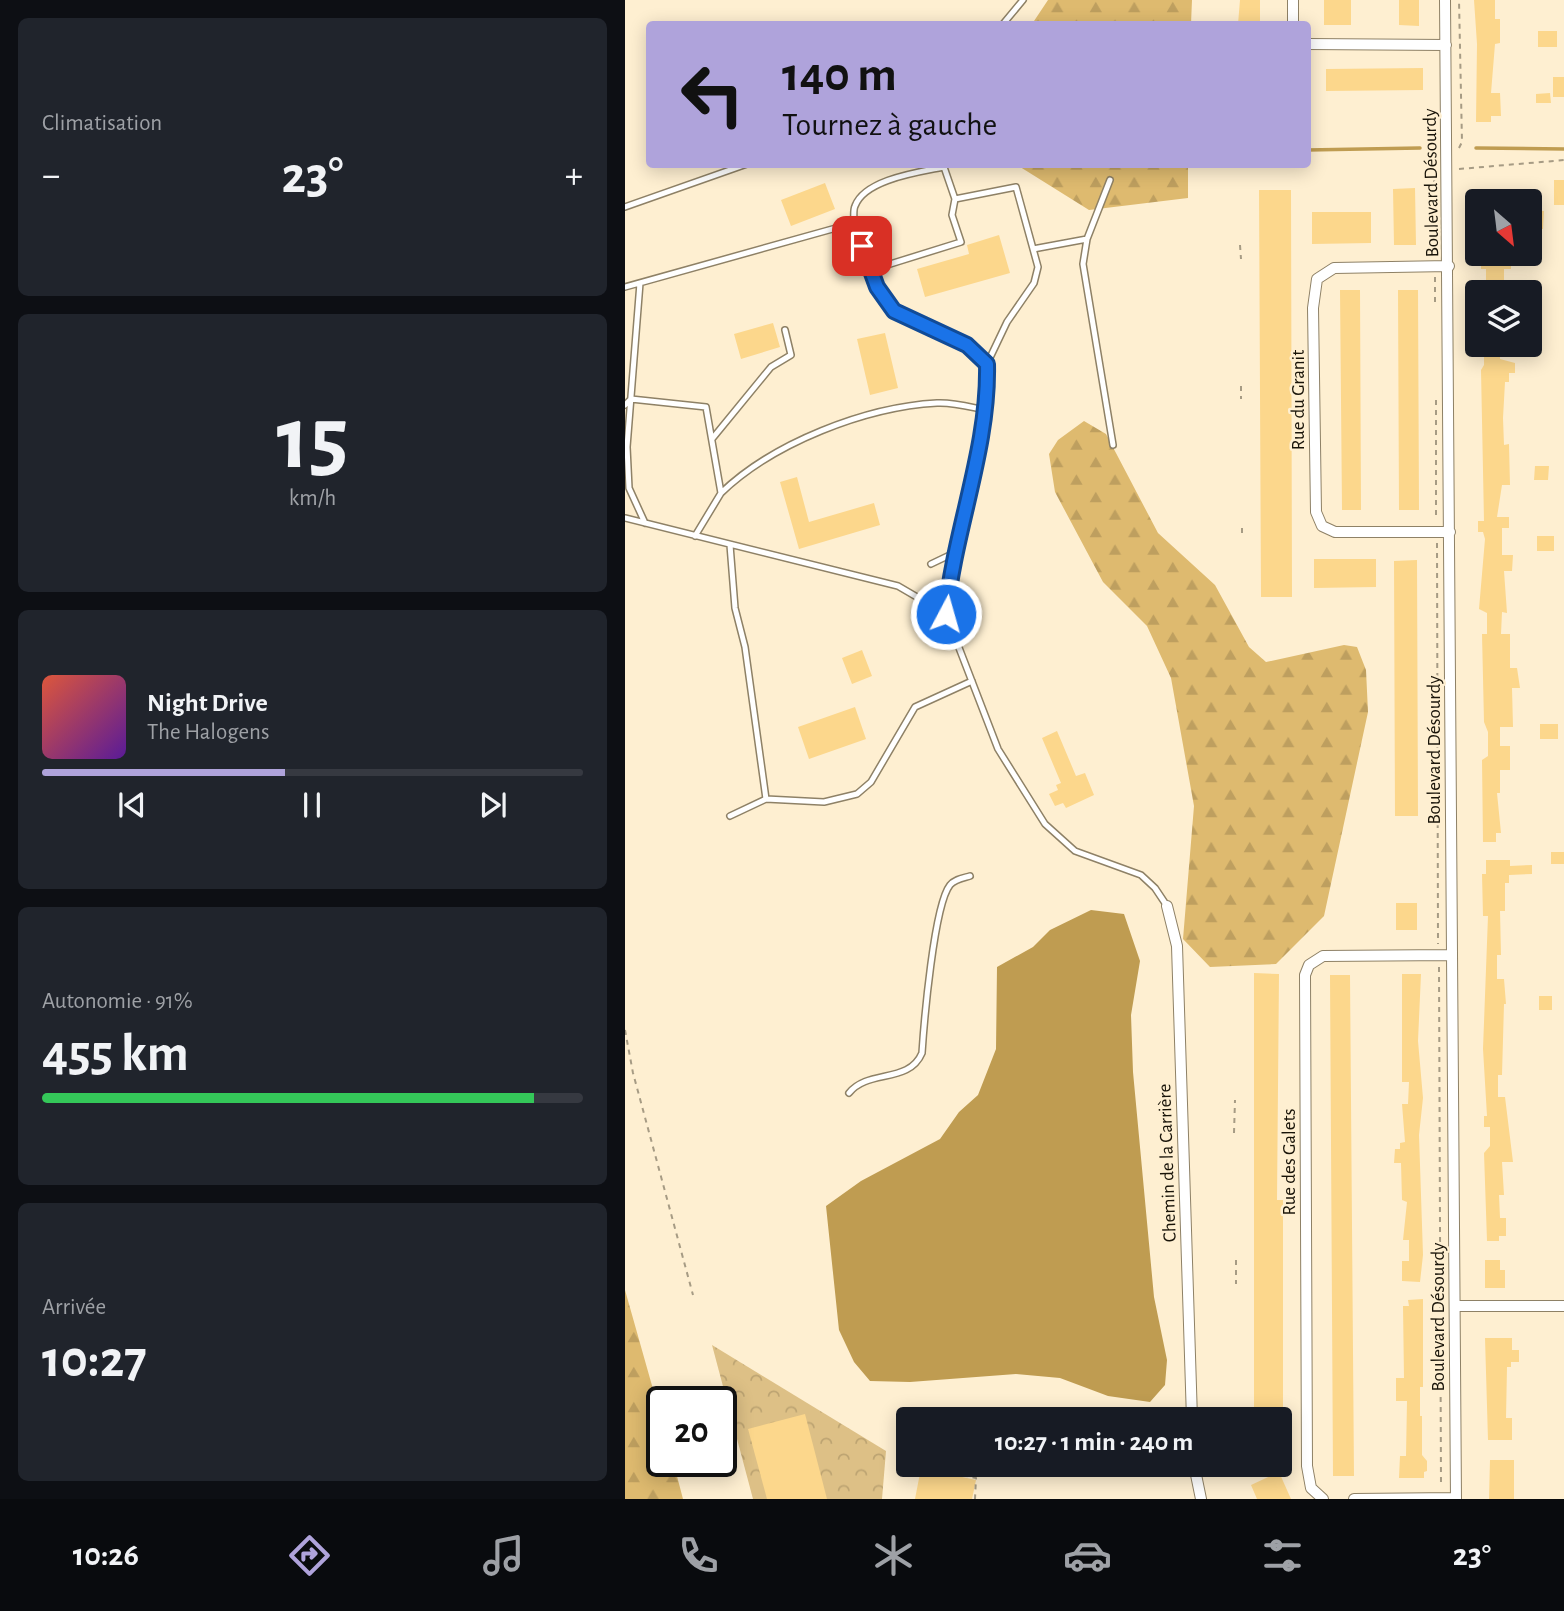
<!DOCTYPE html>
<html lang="fr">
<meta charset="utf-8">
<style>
body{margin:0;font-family:"Alegreya Sans",sans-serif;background:#20242c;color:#f1f3f6;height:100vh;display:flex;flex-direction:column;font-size:26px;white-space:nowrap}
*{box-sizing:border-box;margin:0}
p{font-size:23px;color:#9ea1a6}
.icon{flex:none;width:38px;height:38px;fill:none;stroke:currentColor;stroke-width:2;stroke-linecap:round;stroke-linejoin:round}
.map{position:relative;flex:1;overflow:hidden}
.details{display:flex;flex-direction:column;gap:18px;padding:18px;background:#0d0f14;width:625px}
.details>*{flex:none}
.top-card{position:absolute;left:21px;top:21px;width:665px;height:147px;border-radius:7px;box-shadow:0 4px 18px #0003;background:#afa3db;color:#111;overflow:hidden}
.needle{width:46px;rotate:152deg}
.controls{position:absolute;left:840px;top:189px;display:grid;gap:14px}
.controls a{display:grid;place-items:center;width:77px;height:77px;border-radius:7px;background:#171b24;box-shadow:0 4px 18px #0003;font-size:35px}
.speed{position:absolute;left:21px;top:1386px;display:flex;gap:14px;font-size:35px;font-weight:700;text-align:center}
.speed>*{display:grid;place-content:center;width:91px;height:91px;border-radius:50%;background:#171b24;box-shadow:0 4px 18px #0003;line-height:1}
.speed .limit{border:4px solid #111;border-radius:10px;background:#fff;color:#111}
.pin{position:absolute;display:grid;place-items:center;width:60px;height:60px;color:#fff;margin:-30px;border-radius:14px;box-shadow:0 4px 10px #0006}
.me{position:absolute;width:77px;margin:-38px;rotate:6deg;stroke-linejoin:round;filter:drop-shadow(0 0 5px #0008)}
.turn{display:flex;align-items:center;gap:24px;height:147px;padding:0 21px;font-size:32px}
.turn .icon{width:91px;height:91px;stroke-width:2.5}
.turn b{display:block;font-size:49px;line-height:60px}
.big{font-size:52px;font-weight:700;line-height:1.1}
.details .card{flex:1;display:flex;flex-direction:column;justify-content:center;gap:10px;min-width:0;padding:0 24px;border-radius:10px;background:#20242c}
.details .dial{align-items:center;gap:0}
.dial b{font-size:91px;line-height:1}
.song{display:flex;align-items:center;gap:21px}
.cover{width:84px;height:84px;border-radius:10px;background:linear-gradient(135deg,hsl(10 70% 55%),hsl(270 70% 35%))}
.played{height:7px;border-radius:4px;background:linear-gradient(90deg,#afa3db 45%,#363941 45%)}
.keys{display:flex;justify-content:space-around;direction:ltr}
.heat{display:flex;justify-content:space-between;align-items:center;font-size:38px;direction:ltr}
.charge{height:10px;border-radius:5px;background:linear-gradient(90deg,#34c759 91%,#363941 0)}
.trip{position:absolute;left:271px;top:1407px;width:396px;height:70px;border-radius:7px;background:#171b24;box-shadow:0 4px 18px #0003;font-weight:700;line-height:70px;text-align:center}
.tab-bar{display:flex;height:112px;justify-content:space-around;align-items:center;background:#090b0e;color:#9ea1a6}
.tab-bar .icon{width:49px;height:49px}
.tab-bar .current{color:#afa3db}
.tab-bar b{font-size:32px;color:#f1f3f6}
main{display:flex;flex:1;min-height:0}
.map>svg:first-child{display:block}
</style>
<main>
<section class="details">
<div class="card"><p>Climatisation</p>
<div class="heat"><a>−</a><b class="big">23°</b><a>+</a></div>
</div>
<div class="card dial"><b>15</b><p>km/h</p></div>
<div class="card">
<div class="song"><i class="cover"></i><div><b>Night Drive</b><p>The Halogens</p></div></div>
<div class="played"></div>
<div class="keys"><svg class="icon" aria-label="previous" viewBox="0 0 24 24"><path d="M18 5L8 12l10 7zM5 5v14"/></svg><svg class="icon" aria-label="pause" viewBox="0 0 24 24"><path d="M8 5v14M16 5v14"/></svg><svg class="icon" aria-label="next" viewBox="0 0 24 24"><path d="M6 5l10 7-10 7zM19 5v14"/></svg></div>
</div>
<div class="card"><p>Autonomie · 91%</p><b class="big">455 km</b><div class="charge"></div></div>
<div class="card"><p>Arrivée</p><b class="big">10:27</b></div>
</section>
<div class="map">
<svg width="940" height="1499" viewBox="0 0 940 1499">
<defs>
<pattern id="forest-firs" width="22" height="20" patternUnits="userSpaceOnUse" patternTransform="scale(1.75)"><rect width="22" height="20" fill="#deba6f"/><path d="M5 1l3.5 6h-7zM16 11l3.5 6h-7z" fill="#be9f5f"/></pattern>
<pattern id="park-crowns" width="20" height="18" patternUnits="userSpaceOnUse" patternTransform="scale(1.75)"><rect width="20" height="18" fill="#ddc086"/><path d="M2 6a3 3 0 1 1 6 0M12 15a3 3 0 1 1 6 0" fill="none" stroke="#bda472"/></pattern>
</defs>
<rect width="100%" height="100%" fill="#feefd1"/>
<path fill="url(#forest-firs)" d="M423,0H567L566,24H407Z
M392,165H563V198L464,210Z
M459,421L481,434L533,533L590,585L624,647L641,662L719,645L732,647L741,670L743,712L699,916L651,964L585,967L558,939L569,806L546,678L522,626L478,582L430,492L424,454L433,440Z
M0,1290L37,1421V1461H48L58,1499H0Z"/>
<path fill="url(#park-crowns)" d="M87,1345L261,1451L257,1499H128Z"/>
<path fill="#bf9c51" d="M466,910L499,914L515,961L506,1015L508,1072L529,1297L542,1360L540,1385L525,1402L483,1396L435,1378L391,1374L285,1382L245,1381L229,1362L214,1330L201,1206L236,1181L315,1139L334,1112L353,1095L371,1049L372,967L408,947L425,930Z"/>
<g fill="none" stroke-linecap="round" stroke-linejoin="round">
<path stroke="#bf9c51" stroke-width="3.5" d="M851,148L940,149
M682,150L795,148"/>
</g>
<path fill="#fcd78c" d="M615,0H635V24H613Z
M699,0H726V25H699Z
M774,0H794V26L774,25Z
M849,0H870V19H875V43L870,44L866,93H875L876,116H866V122H851L852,44Z
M913,31H932V47H913Z
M798,68V90L701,91V69Z
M928,77H939V97H928Z
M925,93L926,103H911V94Z
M929,180H939V205H929Z
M200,183L210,209L166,226L156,200Z
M790,188L791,245H769L768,189Z
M634,190H666L667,597H636Z
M907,210L919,211L918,229H906Z
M687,212H746V243L687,244Z
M374,235L385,273L300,297L292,269L344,254L342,245Z
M856,254H886V269H879V292H861V269H856Z
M715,290H735L736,510H717Z
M773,290H793L794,510H774Z
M148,323L155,347L116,359L109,334Z
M260,333L273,388L245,395L232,339Z
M859,345H875V359L890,363V373H884V382H880L878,418L879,445L884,444L885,485H877L872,517H884V528H877V555H888L887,571H879L882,613L877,612L876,634H885V668H892L895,688H887L888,727H875V746H885V770H875V793H872L876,833H871V842H858L857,760L863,756V732L859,722L857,634H862V613L854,609L860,539L858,532H853V521H859L856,370L859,365Z
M910,466H924L923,480H909Z
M172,477L184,522L249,503L255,525L174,549L155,482Z
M912,536H929V551H912Z
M689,559H751V587L689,588Z
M792,560L793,816H770L769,561Z
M237,650L247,676L227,684L217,658Z
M230,707L241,739L184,759L173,727Z
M915,724H933V739H915Z
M432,731L451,776L460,773L469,795L441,808L438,803L430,806L424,794L433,790L431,785L436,783L417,738Z
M926,852H939V864H926Z
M861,860H885V866L907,865V874L884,875V883H880V911H875L876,955H872V979H879L881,1004H879L877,1075H873V1097H880L888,1162H877L879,1195H874L875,1218H881V1236H874V1241H862L859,1153L865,1146V1127H859V1116H862L858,1049L863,916H858L857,874H861Z
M771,903H792V930H771Z
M629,973L654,974L652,1200H658V1417H629Z
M777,974H796L793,1041L798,1098L794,1135L798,1255L795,1282L777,1281V1261H784V1240H778L782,1202L777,1200L776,1163H769L770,1149H775V1143L780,1142L777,1104H783L784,1082H777Z
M705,975H725L729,1476H708Z
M914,996H927V1010H914Z
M860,1260H875V1270H880V1288H860Z
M798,1299V1387H795V1416H797V1455L802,1461V1471L799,1472V1478H774L775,1456H781L782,1401H771V1378H779L778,1306H784L783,1300Z
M860,1338H887V1350H894V1362H886V1367H882L881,1418H887V1440H863Z
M180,1414L202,1499H142L123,1429Z
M865,1460H889V1499H864Z
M296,1468L351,1480L347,1499H290Z
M654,1472L666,1499H632L626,1485Z"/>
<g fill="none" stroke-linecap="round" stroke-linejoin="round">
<g stroke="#8e8166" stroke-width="8">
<path id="service" d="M378,24L398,0
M0,207L122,164
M229,223C229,218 228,210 230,206C240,179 295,172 319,167L330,199L327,215L336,242L246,270
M462,239L458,264L488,445
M408,249L462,239L485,180
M15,283L2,447L4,488L20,523
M0,287L229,223L252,287L269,311L342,345L362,364
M0,405L6,399L81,407L96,493L70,536
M87,439L146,367L166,355L160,330
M96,493C148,443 240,407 312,403C328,402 345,407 360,410
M0,518L273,586L321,614L373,749L420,824L450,851L516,875L530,888L542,906
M306,564L329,553
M321,614L325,572L359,419L362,364L382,322L409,283L413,267L391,187L330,199
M141,799L199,802L232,794L246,782L290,707L347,681
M105,816L141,799L120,647L110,608L105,545
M224,1093C243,1069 284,1084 297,1053C299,1023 309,905 325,885C330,879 338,878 345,876"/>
</g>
<g stroke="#8e8166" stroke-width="12">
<path id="minor" d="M668,0V24
M820,0L831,1499
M682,44L821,45
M824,266L709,268L692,279L688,308L691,512L697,526L710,532H825
M542,906L552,946L567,1419
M830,1306H940
M569,1465L576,1499
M698,1499L686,1488L682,1466L680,975L684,965L698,956L826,955
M729,1499L831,1498"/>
</g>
<path stroke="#a69b84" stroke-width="2" stroke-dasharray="5 5" stroke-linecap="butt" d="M834,148L837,142L834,0
M809,158L810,254
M834,169L940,160
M615,245L616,259
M810,277V303
M616,386V399
M811,400V520
M617,528V538
M812,543L813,944
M814,967L816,1486
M0,1030L8,1073L68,1295
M609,1133L610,1100
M611,1260V1284
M613,1410V1419
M293,1472L295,1466L351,1478L350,1499"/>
<use href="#service" stroke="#fff" stroke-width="5"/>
<use href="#minor" stroke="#fff" stroke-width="10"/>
</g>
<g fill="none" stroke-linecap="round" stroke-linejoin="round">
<g stroke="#114b97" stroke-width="18">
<path id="route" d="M237,246L252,287L269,311L342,345L362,364C364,449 329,530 321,614"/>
</g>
<use href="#route" stroke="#1a73e8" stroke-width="12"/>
</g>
<g text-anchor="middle" stroke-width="5" stroke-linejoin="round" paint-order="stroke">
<g font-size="19" fill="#181308" stroke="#feefd1">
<text transform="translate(805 183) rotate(-91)" y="7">Boulevard Désourdy</text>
<text transform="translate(672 400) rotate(-90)" y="7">Rue du Granit</text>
<text transform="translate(808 750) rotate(-90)" y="7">Boulevard Désourdy</text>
<text transform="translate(663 1162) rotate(-90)" y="7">Rue des Galets</text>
<text transform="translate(541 1163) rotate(-92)" y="7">Chemin de la Carrière</text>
<text transform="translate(812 1317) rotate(-90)" y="7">Boulevard Désourdy</text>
</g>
</g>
</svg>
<div class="controls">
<a><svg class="needle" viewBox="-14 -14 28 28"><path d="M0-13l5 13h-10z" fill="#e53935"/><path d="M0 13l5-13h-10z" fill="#9ea1a6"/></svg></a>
<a><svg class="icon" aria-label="layers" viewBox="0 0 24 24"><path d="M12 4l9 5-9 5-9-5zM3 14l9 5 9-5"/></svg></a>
</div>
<div class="speed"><div class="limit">20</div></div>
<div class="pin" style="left:237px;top:246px;background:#d93025"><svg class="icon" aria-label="arrive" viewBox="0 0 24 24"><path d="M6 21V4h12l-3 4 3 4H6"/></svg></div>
<svg class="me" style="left:321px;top:614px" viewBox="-20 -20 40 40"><circle r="17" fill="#1a73e8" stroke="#fff" stroke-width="3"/><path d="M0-11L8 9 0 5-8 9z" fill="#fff"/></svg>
<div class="trip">10:27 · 1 min · 240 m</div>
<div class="top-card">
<div class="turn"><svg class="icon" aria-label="left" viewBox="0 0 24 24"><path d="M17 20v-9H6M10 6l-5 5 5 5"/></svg><div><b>140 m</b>Tournez à gauche</div></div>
</div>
</div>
</main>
<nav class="tab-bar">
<b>10:26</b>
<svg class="icon current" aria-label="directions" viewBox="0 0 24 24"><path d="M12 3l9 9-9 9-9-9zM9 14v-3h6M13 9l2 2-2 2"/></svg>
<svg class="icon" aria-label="music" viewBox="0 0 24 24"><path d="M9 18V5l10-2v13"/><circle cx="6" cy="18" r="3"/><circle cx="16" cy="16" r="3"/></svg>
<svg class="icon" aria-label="phone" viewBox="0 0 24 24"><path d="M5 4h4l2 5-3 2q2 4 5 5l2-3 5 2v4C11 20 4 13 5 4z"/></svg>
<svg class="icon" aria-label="climate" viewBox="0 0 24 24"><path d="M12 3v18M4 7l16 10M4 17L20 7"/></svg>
<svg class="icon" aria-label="car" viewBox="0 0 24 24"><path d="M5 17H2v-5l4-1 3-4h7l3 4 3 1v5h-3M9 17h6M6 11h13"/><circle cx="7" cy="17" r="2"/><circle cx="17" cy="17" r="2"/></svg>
<svg class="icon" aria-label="filters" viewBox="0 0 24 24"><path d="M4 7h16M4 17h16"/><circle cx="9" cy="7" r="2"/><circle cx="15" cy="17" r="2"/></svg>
<b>23°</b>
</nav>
